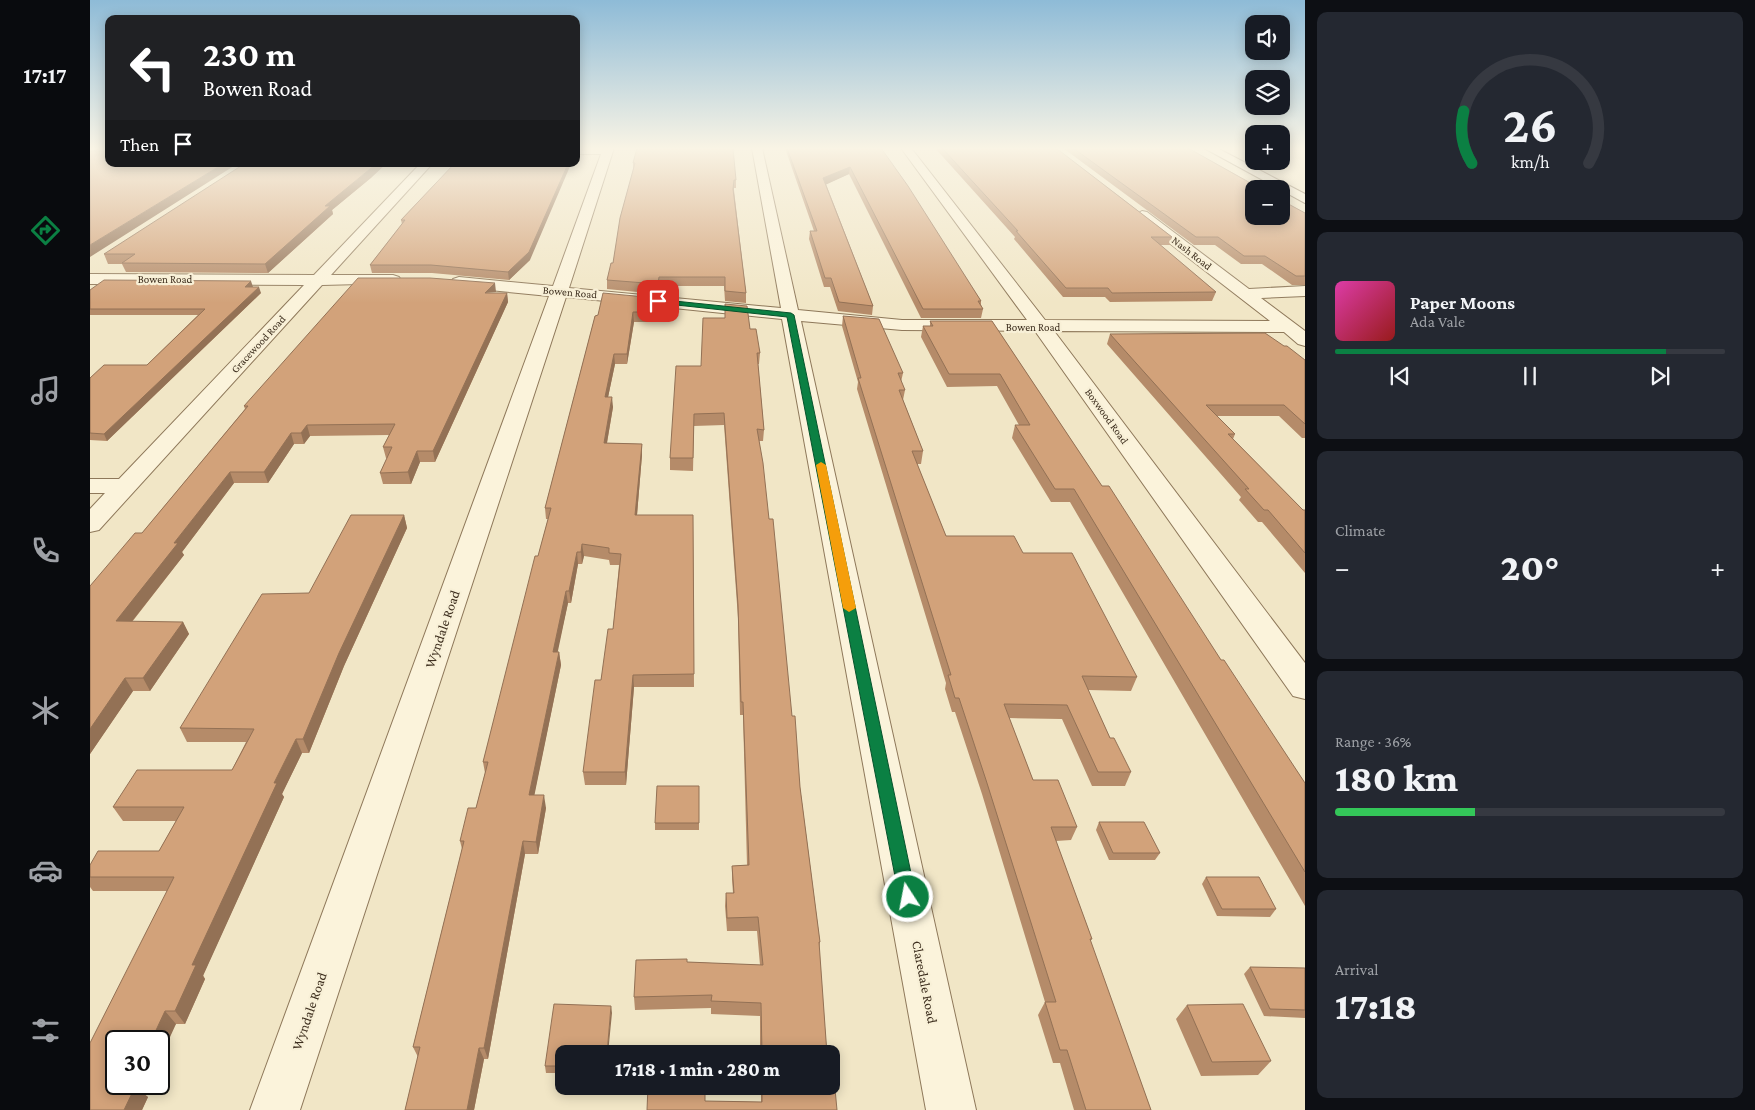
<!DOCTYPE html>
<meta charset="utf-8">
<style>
body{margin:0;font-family:"Crimson Pro",serif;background:#242831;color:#f1f3f6;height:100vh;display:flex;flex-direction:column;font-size:19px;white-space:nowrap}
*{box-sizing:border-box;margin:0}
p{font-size:16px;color:#9ea1a6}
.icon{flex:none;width:28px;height:28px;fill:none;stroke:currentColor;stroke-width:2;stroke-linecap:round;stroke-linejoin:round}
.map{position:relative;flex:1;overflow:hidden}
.panel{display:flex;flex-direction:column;gap:12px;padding:12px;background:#0d0f14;width:450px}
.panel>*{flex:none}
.top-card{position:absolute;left:15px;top:15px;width:475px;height:152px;border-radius:10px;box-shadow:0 2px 12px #0003;background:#202124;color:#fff;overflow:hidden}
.fabs{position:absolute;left:1155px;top:15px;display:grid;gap:10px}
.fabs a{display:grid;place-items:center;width:45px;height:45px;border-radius:10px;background:#171b24;box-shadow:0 2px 12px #0003;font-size:25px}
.speed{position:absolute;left:15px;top:1030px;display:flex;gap:10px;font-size:25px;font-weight:700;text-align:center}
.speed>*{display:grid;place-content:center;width:65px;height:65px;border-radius:50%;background:#171b24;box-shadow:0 2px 12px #0003;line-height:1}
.speed .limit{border:2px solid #111;border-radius:8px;background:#fff;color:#111}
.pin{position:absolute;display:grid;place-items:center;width:42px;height:42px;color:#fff;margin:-21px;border-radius:10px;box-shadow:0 2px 8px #0006}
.me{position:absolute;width:55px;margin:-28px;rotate:349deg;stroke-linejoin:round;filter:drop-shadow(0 0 4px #0008)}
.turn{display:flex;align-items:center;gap:18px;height:105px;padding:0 15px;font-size:22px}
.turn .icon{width:65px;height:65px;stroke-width:2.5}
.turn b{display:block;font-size:35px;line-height:42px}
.then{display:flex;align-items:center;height:48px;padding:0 15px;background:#0003;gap:10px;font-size:19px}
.big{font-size:38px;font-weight:800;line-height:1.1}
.panel .widget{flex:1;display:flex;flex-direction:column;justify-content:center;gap:8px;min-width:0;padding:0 18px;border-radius:10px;background:#242831}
.panel .dial{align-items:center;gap:0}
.dial svg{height:130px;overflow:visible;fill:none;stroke:#363941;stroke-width:7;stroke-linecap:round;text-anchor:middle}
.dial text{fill:#f1f3f6;stroke:none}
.song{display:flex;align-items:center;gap:15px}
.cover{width:60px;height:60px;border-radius:8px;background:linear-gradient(135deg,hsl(320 70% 55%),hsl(0 70% 35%))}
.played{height:5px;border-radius:2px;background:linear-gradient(90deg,#0b8043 85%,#363941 85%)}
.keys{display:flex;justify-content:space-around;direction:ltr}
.heat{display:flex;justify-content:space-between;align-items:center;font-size:28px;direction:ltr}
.charge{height:8px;border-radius:4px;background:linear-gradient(90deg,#34c759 36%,#363941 0)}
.trip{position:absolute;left:465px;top:1045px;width:285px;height:50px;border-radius:10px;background:#171b24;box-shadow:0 2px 12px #0003;font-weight:800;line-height:50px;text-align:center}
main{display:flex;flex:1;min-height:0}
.menu{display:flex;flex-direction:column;width:90px;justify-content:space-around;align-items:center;background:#090b0e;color:#9ea1a6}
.menu .icon{width:35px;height:35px}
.menu .active{color:#0b8043}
.menu b{font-size:22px;color:#f1f3f6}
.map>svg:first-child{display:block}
</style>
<main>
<nav class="menu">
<b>17:17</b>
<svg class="icon active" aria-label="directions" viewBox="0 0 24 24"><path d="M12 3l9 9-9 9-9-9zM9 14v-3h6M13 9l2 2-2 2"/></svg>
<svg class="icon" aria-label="music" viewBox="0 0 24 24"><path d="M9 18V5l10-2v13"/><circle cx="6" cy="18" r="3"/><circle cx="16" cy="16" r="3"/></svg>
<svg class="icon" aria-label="phone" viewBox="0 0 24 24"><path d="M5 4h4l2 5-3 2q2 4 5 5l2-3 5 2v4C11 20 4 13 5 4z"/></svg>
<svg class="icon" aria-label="climate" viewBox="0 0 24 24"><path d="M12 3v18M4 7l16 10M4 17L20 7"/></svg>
<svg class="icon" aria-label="car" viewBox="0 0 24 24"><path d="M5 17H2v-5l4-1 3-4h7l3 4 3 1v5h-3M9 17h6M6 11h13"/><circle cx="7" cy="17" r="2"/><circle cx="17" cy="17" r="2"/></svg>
<svg class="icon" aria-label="filters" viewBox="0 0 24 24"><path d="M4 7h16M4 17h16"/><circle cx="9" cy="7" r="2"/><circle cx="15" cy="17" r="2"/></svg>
</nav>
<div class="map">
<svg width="1215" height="1110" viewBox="0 0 1215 1110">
<rect width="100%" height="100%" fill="#f1e6c6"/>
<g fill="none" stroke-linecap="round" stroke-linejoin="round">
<g stroke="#8e785a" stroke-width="2">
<path id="lane" d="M13,148L19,149L6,154L3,152Z"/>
</g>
<g stroke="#8e785a" stroke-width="2">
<path id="street" d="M486,148H524L479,288L691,308L662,148H672L708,310L812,320H937L811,148H821L955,320L1180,321L1047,218L1045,215L1052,211L1057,212L1159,289L1215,286V296L1171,298L1215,331V346L1208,344L1194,332L964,331L1215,663V699L1203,696L945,331L812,330L711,321L886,1110H836L692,319L476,297L210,1110H160L459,296L369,287L363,285L361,282L363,279L369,277L463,286L511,154H486Z
M330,164H342L241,275H303L309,277L311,280L309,283L232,285L9,530L0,532V509L15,493H0V479H29L214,285L0,284V274L224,275Z"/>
</g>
<g stroke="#70593d" stroke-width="2">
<path id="secondary" d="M1114,148H1127L1215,194V203Z"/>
</g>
<use href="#lane" fill="#fbf3db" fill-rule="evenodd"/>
<use href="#street" fill="#fbf3db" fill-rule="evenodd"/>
<use href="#secondary" fill="#fbf3db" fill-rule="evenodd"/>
</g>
<path fill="#b58b69" d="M695,148H791L891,301V305L893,309L891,318H831L759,174L736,184L783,306L782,315L748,311L740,287H734L719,239L720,231H724Z
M845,148H966L1082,237L1080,245H1070L1126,292L1122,301L1020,302L1015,297H973L924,239L925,237Z
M973,148H1098L1215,213V285H1202L1172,264H1151L1125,245H1104Z
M1191,148H1215V149H1191Z
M543,163L646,180V188H644V190L656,293V303L635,301L634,286H569L568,294L517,289V280L523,263L543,171Z
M364,164L440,260L419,280L342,273H282L280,265L312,224L311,220Z
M282,177L242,210L243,214L178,273L36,272L32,264H18L14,254Z
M163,287L171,293L17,441L0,440V378L57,365L108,315H0V290Z
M406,293H417L418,302L345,462H330L321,484H293L290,473L297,458H296L293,447L299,435L220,436L214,444H204L178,483H144L92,552L94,555L42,622H93L99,634L60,691H43L0,754V586L52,533L155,409L154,406Z
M635,304L660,329L670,353L669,364H668L674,430L673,441H669L710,787L730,942L729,949L737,1054H670V1016L621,1014V1008L545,1010L544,997L597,962L670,965L667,931H637L635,906L636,893H643L642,879V866L657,865L653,715H650L648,618L634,425L604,426L603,471L580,470V458L611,366L635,318Z
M566,308L564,322H544L537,364H525L518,397L523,407L517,443L552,444V455L547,515H603L604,687H544L536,785H495L493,772L511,680L523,629L529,565H520L519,560L494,556L492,564H488L481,603H478L467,652H469L471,665L444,795L456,808L448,854H435L398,1059H394L384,1110H315L328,1057L323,1047L372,849L370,841L386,808L395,773L393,762L458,519H456L455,508L505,316Z
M753,316L813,373L811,382L815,390L813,400L833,451L831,464H827L856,536L933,553L1047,677L1041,691L998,690L1020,738L1041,772L1035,786H1002L972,719L919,718L943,780L987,827L981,840L966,841L1002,939L1000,941L1061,1110H984L970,1063H963L948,1015L955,1002L892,794L865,712H862L855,689L856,683L767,389L768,382L752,326Z
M840,321H902L1012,486L1215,783V906L980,502H961L922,438L925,425H929L907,386L857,387L831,337L833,326H840Z
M1020,334L1215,360V438H1212L1189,416H1127L1145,434L1143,439L1213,510H1215V573L1172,522H1168L1149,500L1151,497L1017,344Z
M314,515L317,528L254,666L219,753H212L192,794L194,797L113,975L115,979L95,1024H86L26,1084H58L54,1094L58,1097L52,1110H0L77,891H3L0,887V865L69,851L86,821H33L23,807L142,770L156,742H97L90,728L219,593Z
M609,786V830H565V823Z
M1009,822L1070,853L1065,860H1019L1006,830Z
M1116,877L1186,909L1180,917L1127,916L1112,884Z
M1160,967L1215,968V1018L1174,1016L1154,974Z
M1097,1005L1181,1061L1168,1075L1111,1076L1086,1019Z
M522,1013L474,1054V1073H456L455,1066Z
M671,1086H740V1089L747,1110L615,1101L671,1102Z"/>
<path fill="#937155" d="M133,164H147L0,257V245Z
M286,164H296L282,177L242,210L243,214L178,273L175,264L235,206Z
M478,164H481L440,260L419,280L418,272Z
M760,167L759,174L733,186V178Z
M569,277V286L568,294V284Z
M161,281L163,287H155Z
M405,283L406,292L395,293Z
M169,287L171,293L17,441L14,434Z
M417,293L418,302L345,462L343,451Z
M566,298V308L564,322V312Z
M543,312L544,322L537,364V354Z
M524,354L525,364L516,407L515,397Z
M522,397L523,407L515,454L514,443Z
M217,425L220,436L214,444L211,433Z
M201,433L204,444L178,483L174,472Z
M552,444V455L546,527L545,515Z
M327,451L330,462L321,484L318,472Z
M140,472L144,483L92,552L94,555L32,634L26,621L84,543Z
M314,515L317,528L254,666L219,753L213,739L249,653Z
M492,544L494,556L492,564L491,552Z
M487,552L488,564L481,603L479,591Z
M476,591L478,603L465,665L463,652Z
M93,622L99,634L60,691L53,678Z
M469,652L471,665L442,807L439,795Z
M543,675L544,687L536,785L535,772Z
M35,678L43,691L0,754V729Z
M206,739L212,753L192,794L194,797L113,976L115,979L95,1024L85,1011L102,965L184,783Z
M454,795L456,808L448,854L446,842Z
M433,841L435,854L398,1059L394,1048Z
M521,1006L522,1013L518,1054H517Z
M75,1011L86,1024L69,1061V1041H61Z
M389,1048L394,1059L384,1110H377Z
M41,1084H58L54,1094L58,1097L52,1110H34Z"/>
<path fill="#d2a27a" stroke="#937155" d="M547,148H643L646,180H644L643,189L656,293L635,291V277H569L568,284L517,280L521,263H523L530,218L545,163H543Z
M697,148H791L818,186L891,301H888L893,309H833L760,167L733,178L783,306L749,302L741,278H735L720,231H727Z
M852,148H966L1082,237H1061L1126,292L1022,293L1018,288H976L926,231H928Z
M983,148H1098L1171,189H1164V216H1191V200L1215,213V276H1206L1175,256H1154L1128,237H1106Z
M0,151H19V164H133L0,245Z
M154,164H286L235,206H240L175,264L32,263L45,254H14Z
M364,164H478L439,252L418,272L341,265H280L315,220H311Z
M268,278H340L405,283L395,293H417L343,451H327L318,472L290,473L302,447H293L305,424L217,425L211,433H201L174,472H140L84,543H88L26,621L93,622L53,678H35L0,729V586L45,533H52L158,406H154Z
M14,280L161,281L155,287H169L14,434L0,433V378L14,365H57L115,309H0V290Z
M513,293L566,298L564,312H543L537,354H524L515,397H522L514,443L552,444L545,515H603L604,674L543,675L535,772H493L505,680H511L518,629H523L531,554L519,553V548L492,544L491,552H487L479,591H476L463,652H469L439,795H454L446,842L433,841L394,1048H389L377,1110H315L330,1047H323L374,841H370L378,808H386L398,762H393L445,556H448L461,508H455L505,316L508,315Z
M635,304L657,306L660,329H666L670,353H667L674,430L667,429L673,463L679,519H683L702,716H705L710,787L730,942H729L737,1054H672L671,1003L621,1001L622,995L544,997L546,960L597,959V962L673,965L668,917L637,918L636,893H644L642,866L659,865L653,702H651L648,605L634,413L604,414L603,458H580L586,366H611L613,318H635Z
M753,316L789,319L813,373H808L815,390H809L833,451H822L856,536H924L933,553H982L1047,677L992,676L1020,738H1024L1041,772H1008L977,705L914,704L943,780H968L987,827H961L1002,939H1000L1061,1110H996L977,1050H970L955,1002H966L896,780L869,698H865L858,675H861L768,378H771Z
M840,321H902L1012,486H1019L1131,660H1134L1215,783V872L984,489H965L925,425H940L910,374H859L833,326H843Z
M1175,333L1194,346H1197L1215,360V424L1194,405H1116L1145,434H1138L1213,510H1215V553L1178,510H1174L1155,489H1159L1020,334Z
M261,515H314L249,653L213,739H206L184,783H187L102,965H106L85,1011H75L61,1041H26V1084H41L40,1085H46L34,1110H0V1043L84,877H0V865L8,851H69L94,807H23L47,770H142L164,729L90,728L172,594L219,593Z
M567,786H609V823H565Z
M1009,822H1054L1070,853H1023Z
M1116,877H1169L1186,909H1132Z
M1160,967L1215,968V1010L1180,1009Z
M464,1004L521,1006L517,1054H474V1066H455Z
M1153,1004L1181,1061L1122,1062L1097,1005Z
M558,1086H615V1101L672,1102V1086H740V1089H745L747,1110H557Z"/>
<linearGradient id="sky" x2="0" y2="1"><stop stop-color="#8ebbd7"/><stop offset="0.49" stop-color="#f9f4e5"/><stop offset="1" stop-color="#f9f4e5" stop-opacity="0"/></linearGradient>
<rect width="1215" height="303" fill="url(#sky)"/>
<path fill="#0b8043" stroke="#07532c" d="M565,299L701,313L704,315L826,897L824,902L818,905L812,902L809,897L697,317L568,303Z"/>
<path fill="#f59e0b" d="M731,462L736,465L766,608L759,612L753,608L726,465Z"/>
<g text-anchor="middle" stroke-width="4.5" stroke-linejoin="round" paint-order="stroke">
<g font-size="11" fill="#3e2f1f" stroke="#f8f0d7">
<text transform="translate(1102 253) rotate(38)" y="4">Nash Road</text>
<text x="75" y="283">Bowen Road</text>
<text transform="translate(480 292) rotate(5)" y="4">Bowen Road</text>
<text x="943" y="331">Bowen Road</text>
<text transform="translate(168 344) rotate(-47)" y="4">Gracewood Road</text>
<text transform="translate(1017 416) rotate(54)" y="4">Boxwood Road</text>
</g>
<g font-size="14" fill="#3e2f1f" stroke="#f8f0d7">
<text transform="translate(352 629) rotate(-71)" y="5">Wyndale Road</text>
<text transform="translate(835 982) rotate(79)" y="5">Claredale Road</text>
<text transform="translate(219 1011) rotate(-71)" y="5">Wyndale Road</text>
</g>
</g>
</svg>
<div class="fabs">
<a><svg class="icon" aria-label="sound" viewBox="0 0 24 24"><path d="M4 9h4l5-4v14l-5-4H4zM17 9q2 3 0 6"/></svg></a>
<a><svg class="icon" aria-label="layers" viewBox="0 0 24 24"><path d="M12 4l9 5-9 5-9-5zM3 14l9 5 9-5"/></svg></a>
<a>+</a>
<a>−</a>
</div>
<div class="speed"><div class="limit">30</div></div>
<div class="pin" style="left:568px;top:301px;background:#d93025"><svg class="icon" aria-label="arrive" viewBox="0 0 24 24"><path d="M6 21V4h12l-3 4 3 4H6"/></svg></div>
<svg class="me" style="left:818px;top:897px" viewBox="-20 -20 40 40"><circle r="17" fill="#0b8043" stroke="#fff" stroke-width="3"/><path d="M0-11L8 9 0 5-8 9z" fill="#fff"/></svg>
<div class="trip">17:18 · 1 min · 280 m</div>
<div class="top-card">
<div class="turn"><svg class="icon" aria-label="left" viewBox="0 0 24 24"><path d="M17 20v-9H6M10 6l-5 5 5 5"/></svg><div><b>230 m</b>Bowen Road</div></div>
<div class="then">Then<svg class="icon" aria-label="arrive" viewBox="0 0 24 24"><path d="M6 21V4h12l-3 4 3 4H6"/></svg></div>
</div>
</div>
<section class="panel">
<div class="widget dial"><svg viewBox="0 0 100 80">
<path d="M14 69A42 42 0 1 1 86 69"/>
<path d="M14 69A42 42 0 0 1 9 37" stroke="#0b8043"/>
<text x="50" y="56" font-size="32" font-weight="700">26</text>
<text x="50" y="72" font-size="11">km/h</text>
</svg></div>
<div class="widget">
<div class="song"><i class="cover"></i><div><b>Paper Moons</b><p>Ada Vale</p></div></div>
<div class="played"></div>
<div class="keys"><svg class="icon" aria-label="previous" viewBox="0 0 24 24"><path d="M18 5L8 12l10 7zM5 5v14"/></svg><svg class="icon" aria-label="pause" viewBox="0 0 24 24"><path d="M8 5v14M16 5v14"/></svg><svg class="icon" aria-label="next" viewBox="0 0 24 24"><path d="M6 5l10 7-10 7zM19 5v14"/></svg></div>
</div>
<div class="widget"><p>Climate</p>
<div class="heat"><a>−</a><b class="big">20°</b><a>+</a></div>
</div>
<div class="widget"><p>Range · 36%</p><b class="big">180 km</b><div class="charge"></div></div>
<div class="widget"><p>Arrival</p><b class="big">17:18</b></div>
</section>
</main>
